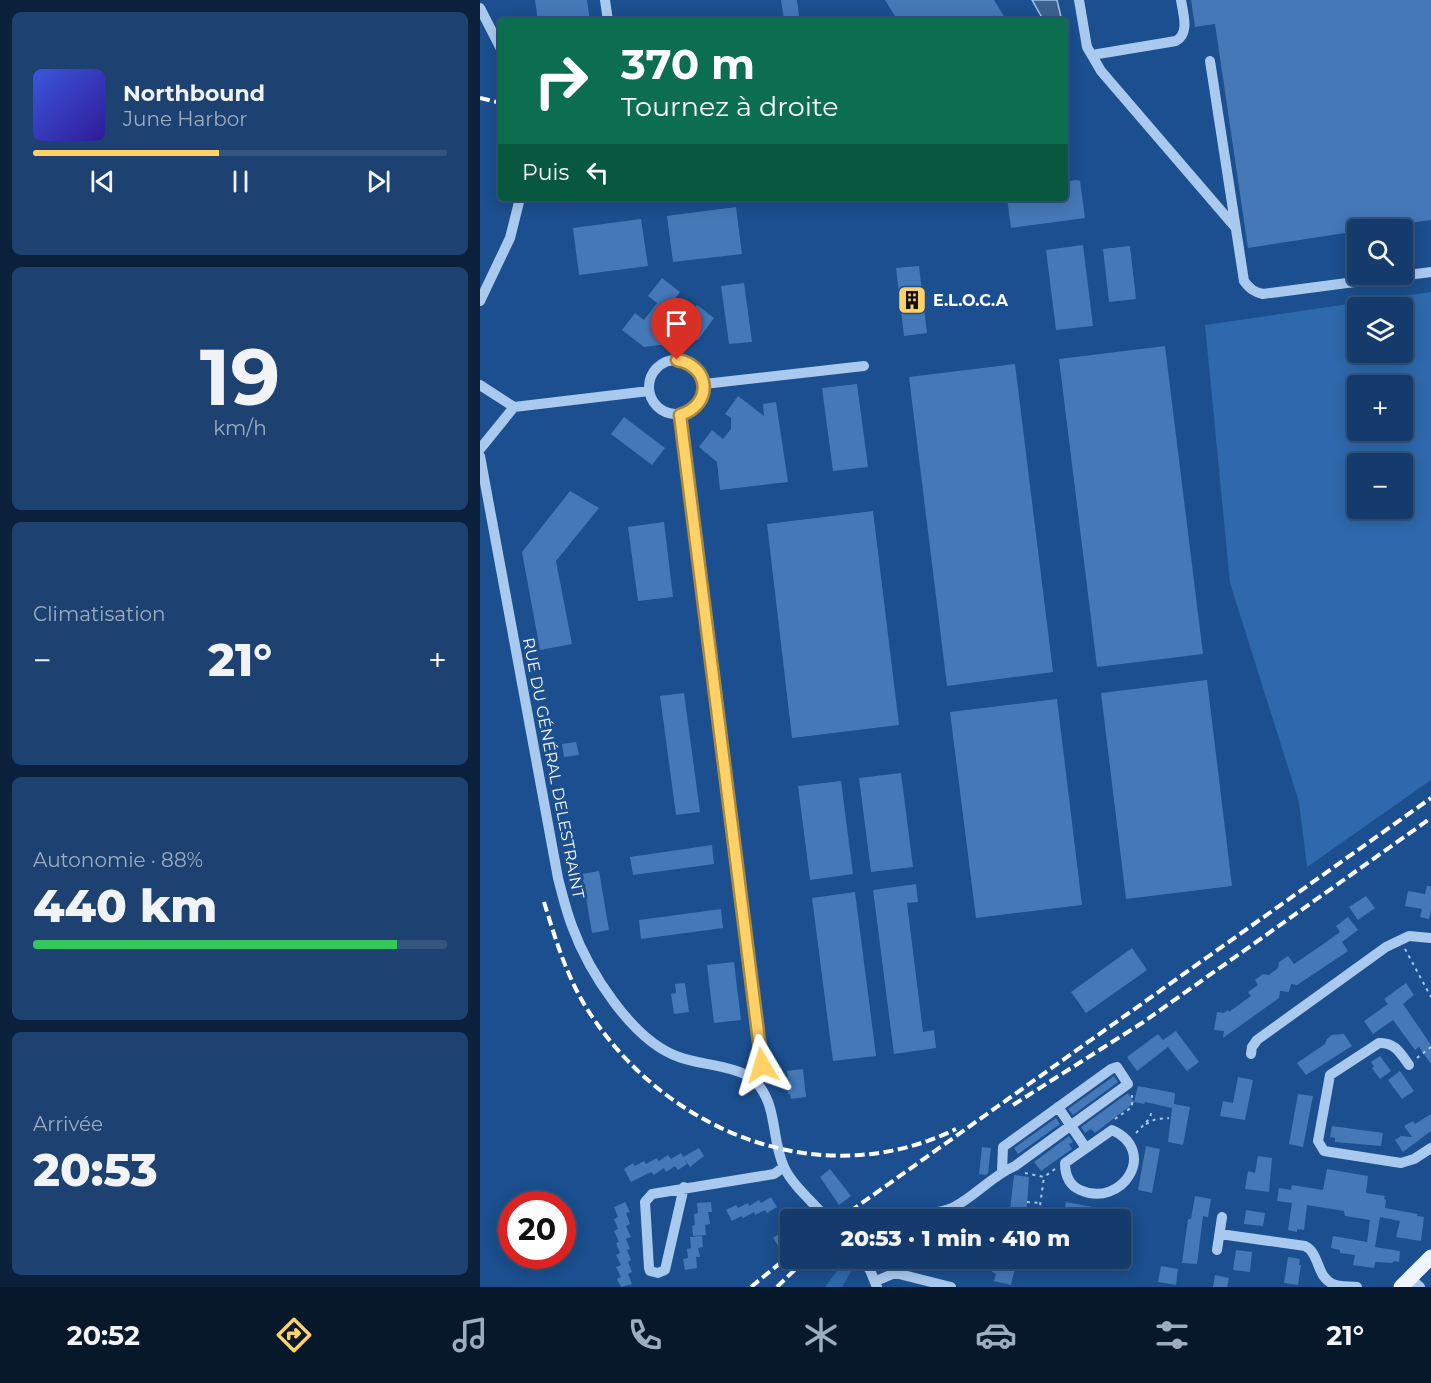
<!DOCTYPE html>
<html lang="fr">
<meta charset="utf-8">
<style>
body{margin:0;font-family:Montserrat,sans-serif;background:#1d4271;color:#f1f3f6;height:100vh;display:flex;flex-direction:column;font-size:22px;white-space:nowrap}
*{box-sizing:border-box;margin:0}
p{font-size:20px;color:#9dadc1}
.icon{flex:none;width:33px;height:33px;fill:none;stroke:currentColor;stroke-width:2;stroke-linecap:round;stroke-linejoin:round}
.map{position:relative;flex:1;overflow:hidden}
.details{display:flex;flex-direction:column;gap:12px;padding:12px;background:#0b203b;width:480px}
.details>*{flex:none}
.guide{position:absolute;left:18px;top:18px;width:570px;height:183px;border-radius:6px;box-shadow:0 3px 15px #0003,0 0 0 2px #33557e;background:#0b6e4f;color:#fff;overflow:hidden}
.buttons{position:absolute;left:867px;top:219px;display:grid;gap:12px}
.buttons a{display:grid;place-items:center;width:66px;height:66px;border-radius:6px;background:#143b6b;box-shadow:0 3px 15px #0003,0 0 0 2px #33557e;font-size:30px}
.speed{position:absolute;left:18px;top:1191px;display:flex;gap:12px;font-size:30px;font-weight:700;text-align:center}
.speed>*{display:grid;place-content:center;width:78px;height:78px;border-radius:50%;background:#143b6b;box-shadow:0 3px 15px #0003,0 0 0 2px #33557e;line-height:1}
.speed .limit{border:9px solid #d22;background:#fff;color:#111}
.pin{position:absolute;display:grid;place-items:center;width:51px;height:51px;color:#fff;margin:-62px -26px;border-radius:50% 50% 50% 0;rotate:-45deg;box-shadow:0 0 6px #0007}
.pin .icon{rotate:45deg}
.me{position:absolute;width:66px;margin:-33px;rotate:353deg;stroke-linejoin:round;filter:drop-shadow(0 0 4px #0008)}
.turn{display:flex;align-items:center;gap:21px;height:126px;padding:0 24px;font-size:27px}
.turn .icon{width:78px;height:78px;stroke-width:2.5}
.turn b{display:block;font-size:42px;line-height:51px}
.then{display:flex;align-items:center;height:57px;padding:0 24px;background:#0003;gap:12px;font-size:22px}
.big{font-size:45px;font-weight:800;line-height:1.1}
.details .tile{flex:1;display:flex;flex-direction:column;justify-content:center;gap:9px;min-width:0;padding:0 21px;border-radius:9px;background:#1d4271}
.details .dial{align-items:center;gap:0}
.dial b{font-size:78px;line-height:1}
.song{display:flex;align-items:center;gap:18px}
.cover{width:72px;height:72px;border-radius:9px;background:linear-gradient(135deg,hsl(230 70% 55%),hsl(250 70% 35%))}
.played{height:6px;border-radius:3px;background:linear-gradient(90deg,#ffd166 45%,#33557e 45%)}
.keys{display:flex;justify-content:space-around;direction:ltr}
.heat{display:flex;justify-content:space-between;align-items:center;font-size:33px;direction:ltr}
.charge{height:9px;border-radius:4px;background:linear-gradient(90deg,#34c759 88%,#33557e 0)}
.trip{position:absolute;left:300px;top:1209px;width:351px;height:60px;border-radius:6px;background:#143b6b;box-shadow:0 3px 15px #0003,0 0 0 2px #33557e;font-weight:800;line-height:60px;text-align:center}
.menu{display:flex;height:96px;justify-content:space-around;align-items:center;background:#08182b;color:#9dadc1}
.menu .icon{width:42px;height:42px}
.menu .active{color:#ffd166}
.menu b{font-size:27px;color:#f1f3f6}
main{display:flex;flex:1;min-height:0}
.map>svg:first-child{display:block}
</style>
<main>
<section class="details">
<div class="tile">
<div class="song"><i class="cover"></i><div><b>Northbound</b><p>June Harbor</p></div></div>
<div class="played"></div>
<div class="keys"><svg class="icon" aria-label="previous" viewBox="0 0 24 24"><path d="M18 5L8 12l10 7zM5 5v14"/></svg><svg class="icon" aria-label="pause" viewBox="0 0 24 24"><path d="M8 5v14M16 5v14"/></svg><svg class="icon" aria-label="next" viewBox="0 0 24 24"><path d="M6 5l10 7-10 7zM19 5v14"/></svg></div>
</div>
<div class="tile dial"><b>19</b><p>km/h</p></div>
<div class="tile"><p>Climatisation</p>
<div class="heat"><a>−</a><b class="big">21°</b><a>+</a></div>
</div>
<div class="tile"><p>Autonomie · 88%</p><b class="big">440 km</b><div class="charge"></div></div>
<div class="tile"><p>Arrivée</p><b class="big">20:53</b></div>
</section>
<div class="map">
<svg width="951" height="1287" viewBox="0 0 951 1287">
<rect width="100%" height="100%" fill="#1b4f8f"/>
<path fill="#2e69ad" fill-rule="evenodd" d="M951,292V780L827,867L819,802L750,583L725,325ZM878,308H922V352H878ZM878,386H922V430H878ZM878,464H922V508H878Z
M366,1259L378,1260L362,1287H345Z"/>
<path fill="#3c6290" stroke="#9cc4f0" stroke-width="1.5" d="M552,0H577L582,21H564Z"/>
<path fill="#4478b7" d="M55,0H107L110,21H58Z
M301,0H317L319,17L304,19Z
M405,0H514L527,21H418Z
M711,0H951V220L878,230V231L768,248L735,24L715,27Z
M596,180L600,181L605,218L531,228L527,198H585V182Z
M256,207L262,254L193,262L187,216Z
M161,219L168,266L99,275L93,228Z
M603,245L613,326L576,330L566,250Z
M650,246L656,299L629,302L623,249Z
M439,266L447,333L424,336L416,268Z
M182,278L200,292L193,301L210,314L217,305L234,318L218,340L164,347L142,330L155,313L164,320L177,303L168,296Z
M264,283L272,342L249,344L241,286Z
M685,346L723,654L617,667L579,359Z
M535,364L573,672L467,686L429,377Z
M377,384L388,467L353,471L342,388Z
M258,396L284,416L283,404L296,402L308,482L240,490L237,462L219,447L232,430L243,439L251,429V418L245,414Z
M144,417L185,448L172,465L131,434Z
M90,491L119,508L76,561L92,644L60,650L42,552Z
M393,511L419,725L312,738L287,524Z
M184,522L193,597L158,601L148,527Z
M727,680L752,886L646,899L621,693Z
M204,693L220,812L196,815L180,696Z
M577,699L602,905L496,918L470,712Z
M96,742L99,755L84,757L82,744Z
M421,773L433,867L391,872L379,778Z
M361,781L373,874L330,880L318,786Z
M232,845L234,864L153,875L150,857Z
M119,871L129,930L112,933L102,874Z
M436,884L438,902L427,903L443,1032L454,1030L456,1048L414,1054L393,890Z
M947,886H951V911L949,919L940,917L942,909L925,906L928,891L945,894Z
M375,892L396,1056L353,1061L332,898Z
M886,896L895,908L878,920L869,907Z
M241,909L243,928L161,939L159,920Z
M868,917L878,930L862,942L868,951L817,985L811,984L809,992L800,991L799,998L743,1038L744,1031L734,1030L737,1012L744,1013L748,1010L749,1012L771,996L768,992L778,985L775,980L783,974L789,975L798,968L799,962L808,956L814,964L842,945L860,932L856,926Z
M652,948L667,970L606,1013L591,992Z
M254,962L261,1020L234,1023L227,965Z
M205,983L209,1012L194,1014L191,994L196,993L195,984Z
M926,983L934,995L923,1004L951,1045V1064L939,1047L935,1050L913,1020L893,1034L884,1021L908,1004L904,999Z
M696,1031L719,1062L707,1071L688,1047L657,1071L647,1057L678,1034L683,1040Z
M864,1034L872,1046L826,1075L817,1063L845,1044L847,1039L852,1035Z
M900,1056L911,1071L900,1079L892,1068L894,1066L891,1062Z
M323,1069L326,1097L311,1099L310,1094H308L306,1077H308L307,1071Z
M920,1071L934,1091L922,1099L908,1080Z
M634,1076L638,1082L593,1115L588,1109Z
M758,1077L773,1080L765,1120L740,1116L743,1101L753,1103Z
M658,1086L695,1093L694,1104L710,1107L703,1145L688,1142L692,1108L665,1102L664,1104L655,1102L615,1133L611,1129L605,1133L601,1127L648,1093L654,1102Z
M818,1094L833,1096L823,1147L809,1144Z
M951,1114V1131L923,1152L915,1140L921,1136L932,1137L924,1126L933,1121L935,1124Z
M576,1118L580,1124L538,1154L534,1148Z
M852,1126L903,1133L901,1146L855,1142V1138L850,1137Z
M589,1136L593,1142L589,1144L592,1149L561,1171L554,1162Z
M666,1146L680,1149L672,1193L658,1190Z
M502,1147L511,1148L508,1173L506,1175L499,1174Z
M219,1148L224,1156L210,1167L203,1157Z
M201,1153L207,1164L198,1170L195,1166L186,1172L184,1168L174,1175L171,1172L151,1182L144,1169L153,1163L155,1166L164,1161L166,1164L177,1158L179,1161L188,1155L191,1159Z
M778,1156L792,1158L789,1192L765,1189L768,1171L775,1173Z
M350,1169L371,1196L359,1205L340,1177Z
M847,1169L888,1176L886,1193L905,1196L904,1199L906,1200L905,1208L938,1214L937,1216L944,1217L941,1241L916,1237L920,1221L900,1217L895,1247L920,1251L919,1262L913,1261V1263L895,1262L894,1268L873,1265L875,1255L860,1253V1250L851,1248L853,1236L887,1242L890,1220L865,1216L864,1211L827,1205L824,1230L817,1229V1232L808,1230L812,1203L797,1201L799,1188L811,1190L812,1185L843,1190Z
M534,1175L549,1177L546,1220H529Z
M715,1196L731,1199L728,1217L723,1216L717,1264L702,1263L708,1219H711Z
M291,1197L297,1207L287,1213L285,1210L275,1215L274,1212L263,1218L261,1216L252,1221L246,1210L256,1205L258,1208L268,1203L269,1206L279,1200L281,1203Z
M145,1202L150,1212L146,1213L150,1224L146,1226L151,1237L146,1239L150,1249L147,1250L151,1260L148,1262L152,1272L148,1274L152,1284L141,1287L137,1279L141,1277L136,1267L141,1265L136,1255L140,1253L136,1243L139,1242L134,1231L138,1229L134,1219L138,1217L134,1207Z
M231,1202L232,1212H228L230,1224L225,1225L226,1235L213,1236L212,1226L215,1225L214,1214L218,1213L217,1203Z
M586,1202L629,1210L628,1220H600L583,1217Z
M766,1210L785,1213L783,1226L764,1224Z
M310,1227V1240L299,1247L293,1238Z
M222,1236L223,1247L218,1248L220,1257H216L217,1268L205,1270L203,1259L208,1258L207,1249L211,1248L210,1237Z
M756,1250L772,1252L770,1272L753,1270Z
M808,1257L820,1259L819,1265H821L818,1285L804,1283Z
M468,1258H478L476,1270L467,1268Z
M516,1259L536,1264L531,1285L514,1281L516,1274L512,1272Z
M681,1266L698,1269L696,1285L678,1282Z
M735,1275L749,1278L747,1287H733Z"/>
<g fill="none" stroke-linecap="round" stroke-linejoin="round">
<path stroke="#a9c9ee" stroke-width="2" stroke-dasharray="3 4.5" stroke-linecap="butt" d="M925,949L951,997
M937,1058L951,1047
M635,1119L652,1107V1095
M666,1124L676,1119L689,1118
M656,1133L670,1118L672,1109
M545,1173L564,1177L575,1169
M547,1202L561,1203
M558,1220L564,1177"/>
<path stroke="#a9c9ee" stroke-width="10" d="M125,0L128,21
M599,0L607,47L621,71L755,227
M0,8L21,49
M612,55L696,41C710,33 703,14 701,0
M730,61L764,281C770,289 774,292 783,294L951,272
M0,301L30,238L40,198
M169 387a27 27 0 1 1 54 0a27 27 0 1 1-54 0Z
M224,384L384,366
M0,385L34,407L0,449
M34,407L169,391
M200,415L279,1042L282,1065L276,1082
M0,456L78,878C82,894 86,910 92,926C108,970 152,1041 199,1057C219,1065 262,1066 276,1082C298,1106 291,1139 304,1167C312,1185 335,1204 348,1220
M771,1054L772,1047L777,1040L906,947L929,936L951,938
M929,1065C921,1054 915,1042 899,1043L850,1075L838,1141L844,1151L921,1163L934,1159L951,1148
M578,1107L606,1148
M632,1130C679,1151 642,1209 600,1190C589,1185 585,1175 585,1163Z
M204,1187L185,1270L178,1273L170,1271L169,1268L165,1202L172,1194L294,1174L304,1167
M426,1220C440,1211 457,1215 472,1208C495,1197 511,1176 535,1166L648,1084L637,1067L631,1069L523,1147L522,1172
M740,1234L825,1246C840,1253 836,1277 853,1284C859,1287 870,1286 877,1287
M737,1250L742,1217
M381,1258L390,1270L397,1287
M406,1258L415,1273
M930,1278L940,1287
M396,1281L415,1273L471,1287"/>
<path stroke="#f0f6ff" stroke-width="15" d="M921,1287L951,1257"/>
<path stroke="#fff" stroke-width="4" stroke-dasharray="10 4.5" stroke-linecap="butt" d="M0,98L21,103
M64,902C76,941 88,981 111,1015C190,1134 343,1194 476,1129
M533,1105L662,1023L951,818
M358,1220L951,798
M271,1287L310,1255
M297,1287L327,1258"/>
</g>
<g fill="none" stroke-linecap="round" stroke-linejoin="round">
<g stroke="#a68842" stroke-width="15">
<path id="route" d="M197,360C231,366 233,405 200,415L282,1065"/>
</g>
<use href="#route" stroke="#ffd166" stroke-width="10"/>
</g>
<defs>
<g id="building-square" transform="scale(1.5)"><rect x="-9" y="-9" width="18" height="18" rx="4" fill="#ffd166" stroke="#1b4f8f"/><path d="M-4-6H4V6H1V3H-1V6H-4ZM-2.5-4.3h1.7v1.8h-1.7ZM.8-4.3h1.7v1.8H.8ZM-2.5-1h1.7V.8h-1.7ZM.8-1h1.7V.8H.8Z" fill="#111"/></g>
</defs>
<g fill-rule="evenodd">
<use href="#building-square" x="432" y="300"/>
</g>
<g text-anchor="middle" stroke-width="6" stroke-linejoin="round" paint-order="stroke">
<g font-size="16" font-weight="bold" fill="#fff" stroke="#1b4f8f" text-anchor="start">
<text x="453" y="306">E.L.O.C.A</text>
</g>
<g font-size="16" fill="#fff" stroke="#1b4f8f">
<text transform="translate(74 768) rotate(79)" y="6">RUE DU GÉNÉRAL DELESTRAINT</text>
</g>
</g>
</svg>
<div class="buttons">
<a><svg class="icon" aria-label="search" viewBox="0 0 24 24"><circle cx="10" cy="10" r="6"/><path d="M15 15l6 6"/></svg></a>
<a><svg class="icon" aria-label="layers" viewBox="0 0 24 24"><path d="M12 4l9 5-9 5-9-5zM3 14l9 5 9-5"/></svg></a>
<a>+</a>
<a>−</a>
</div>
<div class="speed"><div class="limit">20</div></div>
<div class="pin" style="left:197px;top:360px;background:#d93025"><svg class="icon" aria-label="arrive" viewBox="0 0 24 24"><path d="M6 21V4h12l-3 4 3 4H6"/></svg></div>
<svg class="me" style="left:282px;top:1065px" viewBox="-20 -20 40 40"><path d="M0-17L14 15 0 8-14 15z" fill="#ffd166" stroke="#fff" stroke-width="4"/></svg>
<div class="trip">20:53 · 1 min · 410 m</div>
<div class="guide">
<div class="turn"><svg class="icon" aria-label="right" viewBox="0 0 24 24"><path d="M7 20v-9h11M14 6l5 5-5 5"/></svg><div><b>370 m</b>Tournez à droite</div></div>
<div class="then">Puis<svg class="icon" aria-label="left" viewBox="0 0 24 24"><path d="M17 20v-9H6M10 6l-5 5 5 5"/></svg></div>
</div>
</div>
</main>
<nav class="menu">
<b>20:52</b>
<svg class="icon active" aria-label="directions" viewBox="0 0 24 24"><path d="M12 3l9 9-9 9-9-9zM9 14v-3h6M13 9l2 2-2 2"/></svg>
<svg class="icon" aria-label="music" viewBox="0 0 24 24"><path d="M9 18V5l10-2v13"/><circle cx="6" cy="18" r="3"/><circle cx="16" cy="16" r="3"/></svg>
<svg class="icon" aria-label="phone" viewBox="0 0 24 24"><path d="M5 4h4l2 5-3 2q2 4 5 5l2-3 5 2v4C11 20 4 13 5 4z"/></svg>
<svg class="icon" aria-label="climate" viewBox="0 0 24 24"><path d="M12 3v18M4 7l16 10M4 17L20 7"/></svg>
<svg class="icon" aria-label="car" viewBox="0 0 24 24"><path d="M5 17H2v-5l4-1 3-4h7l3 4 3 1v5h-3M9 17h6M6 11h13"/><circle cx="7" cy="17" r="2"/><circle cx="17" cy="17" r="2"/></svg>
<svg class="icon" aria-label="filters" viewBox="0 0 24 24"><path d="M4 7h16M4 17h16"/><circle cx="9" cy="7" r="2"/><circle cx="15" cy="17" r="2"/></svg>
<b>21°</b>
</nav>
